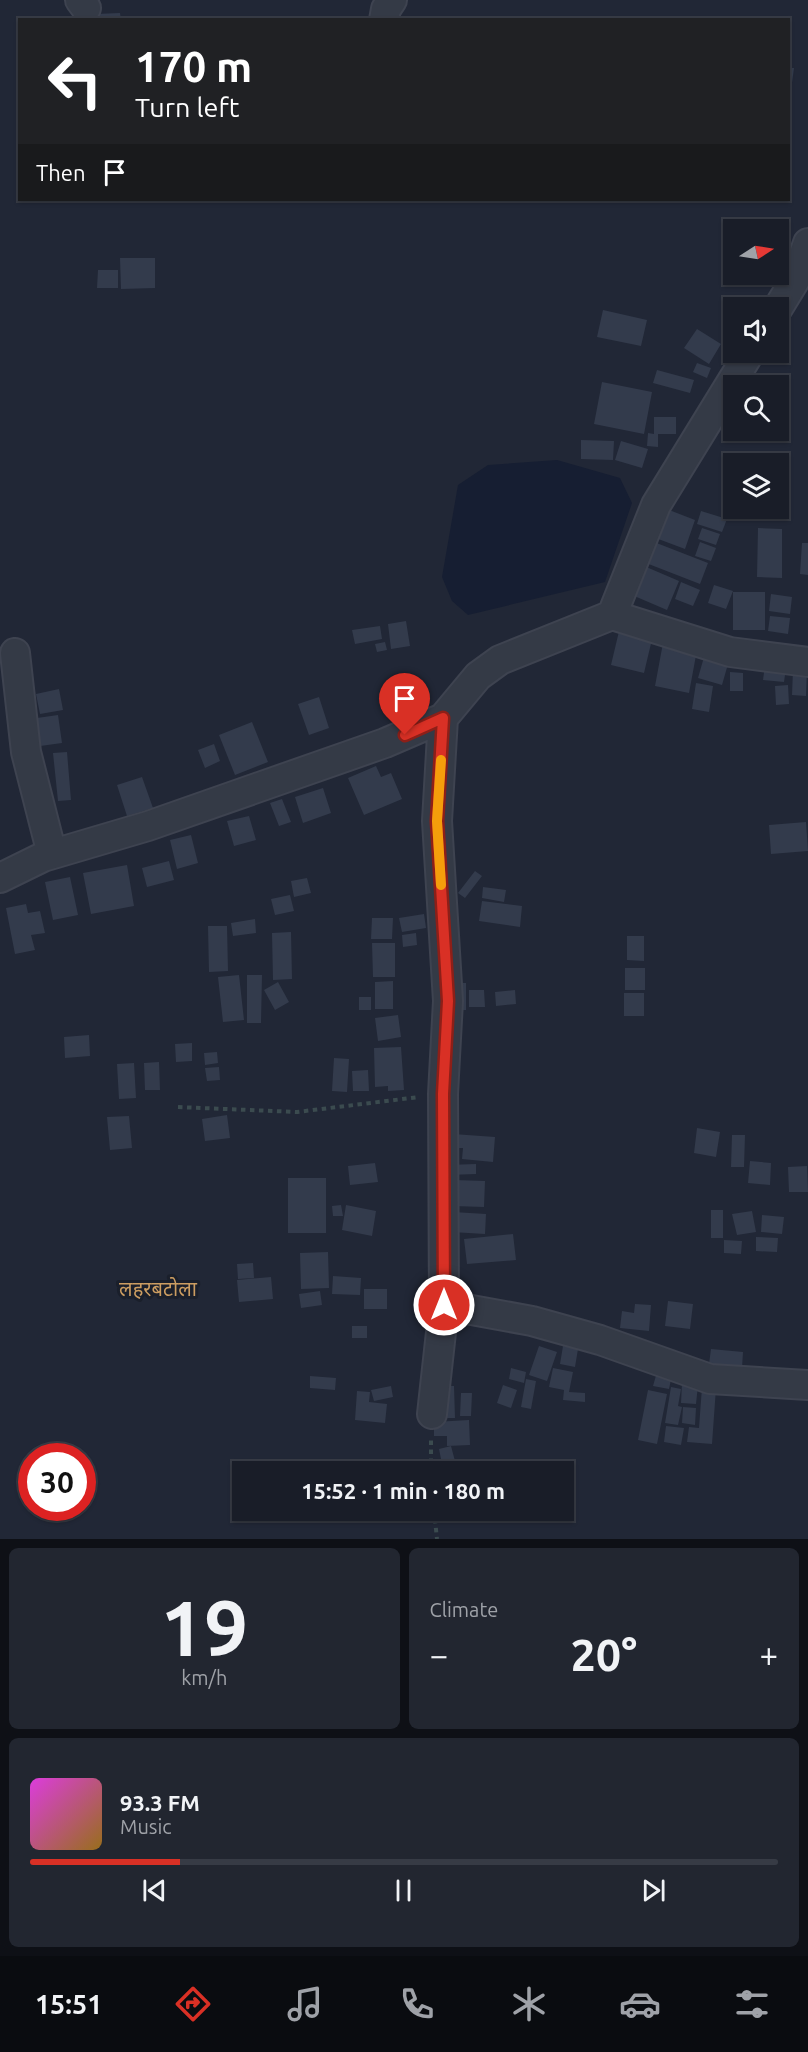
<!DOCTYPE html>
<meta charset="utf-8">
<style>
body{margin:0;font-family:Ubuntu,"Noto Sans Devanagari",sans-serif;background:#222630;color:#f1f3f6;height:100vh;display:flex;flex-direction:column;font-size:22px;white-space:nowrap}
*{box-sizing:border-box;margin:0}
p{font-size:20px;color:#9fa2a8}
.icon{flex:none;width:33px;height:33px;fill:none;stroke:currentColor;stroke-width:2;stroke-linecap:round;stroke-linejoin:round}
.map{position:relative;height:1539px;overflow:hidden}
.details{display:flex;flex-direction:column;gap:9px;padding:9px;background:#0e1016;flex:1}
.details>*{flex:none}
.banner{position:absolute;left:18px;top:18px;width:772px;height:183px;border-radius:0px;box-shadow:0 2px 4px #0004,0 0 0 2px #373b45;background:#202124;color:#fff;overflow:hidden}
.needle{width:39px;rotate:78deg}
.controls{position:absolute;left:723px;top:219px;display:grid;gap:12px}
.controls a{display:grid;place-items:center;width:66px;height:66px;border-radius:0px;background:#191d28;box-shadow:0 2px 4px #0004,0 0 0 2px #373b45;font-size:30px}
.speed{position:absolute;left:18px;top:1443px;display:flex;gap:12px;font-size:30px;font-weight:700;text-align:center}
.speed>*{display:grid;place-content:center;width:78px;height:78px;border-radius:50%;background:#191d28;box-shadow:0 2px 4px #0004,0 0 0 2px #373b45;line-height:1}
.speed .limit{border:9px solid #d22;background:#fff;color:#111}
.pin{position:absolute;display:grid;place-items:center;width:51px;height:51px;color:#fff;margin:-62px -26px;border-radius:50% 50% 50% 0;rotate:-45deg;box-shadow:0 0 6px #0007}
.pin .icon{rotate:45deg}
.me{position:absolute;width:66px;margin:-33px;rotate:0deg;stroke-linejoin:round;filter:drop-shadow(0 0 4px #0008)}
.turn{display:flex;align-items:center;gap:21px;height:126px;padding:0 18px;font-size:27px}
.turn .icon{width:78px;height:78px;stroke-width:2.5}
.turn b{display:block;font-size:42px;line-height:51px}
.then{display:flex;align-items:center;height:57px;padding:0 18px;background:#0003;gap:12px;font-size:22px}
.big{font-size:45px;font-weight:600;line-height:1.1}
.details .widget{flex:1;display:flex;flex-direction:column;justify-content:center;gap:9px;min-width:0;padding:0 21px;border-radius:9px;background:#222630}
.details .dial{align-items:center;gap:0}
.dial b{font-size:78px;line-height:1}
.song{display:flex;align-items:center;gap:18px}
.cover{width:72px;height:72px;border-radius:9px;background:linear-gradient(135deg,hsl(300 70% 55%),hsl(40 70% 35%))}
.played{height:6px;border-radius:3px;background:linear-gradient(90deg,#d93025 20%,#373b45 20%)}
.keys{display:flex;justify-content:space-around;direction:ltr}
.heat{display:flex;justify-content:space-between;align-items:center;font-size:33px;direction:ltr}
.details .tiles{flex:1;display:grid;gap:9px;grid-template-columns:1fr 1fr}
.widget:last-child{grid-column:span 2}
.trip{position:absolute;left:232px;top:1461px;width:342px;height:60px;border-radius:0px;background:#191d28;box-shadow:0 2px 4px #0004,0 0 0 2px #373b45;font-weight:600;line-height:60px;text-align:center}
.tab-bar{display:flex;height:96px;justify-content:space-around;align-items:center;background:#0a0c10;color:#9fa2a8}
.tab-bar .icon{width:42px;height:42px}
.tab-bar .selected{color:#d93025}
.tab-bar b{font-size:27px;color:#f1f3f6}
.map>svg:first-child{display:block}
</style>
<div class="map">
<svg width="808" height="1539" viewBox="0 0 808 1539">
<rect width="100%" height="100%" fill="#212736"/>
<path fill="#161e32" d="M557,460L620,478L632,503L605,582L468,615L452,601L442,577L458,485L488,465Z"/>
<path fill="#333b4c" d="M120,13L121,20H97L96,14Z
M789,68H794L790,97H789Z
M120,258H155V288L121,289Z
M98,270H118V288H97Z
M603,310L647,320L641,346L597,337Z
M697,329L721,344L709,364L684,348Z
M697,363L711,368L707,378L693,372Z
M657,370L694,380L690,393L653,383Z
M602,382L652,392L644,434L594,424Z
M654,417H676V434H658V447L647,446L648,433L654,434Z
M581,440L614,441L613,460L581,459Z
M621,441L648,449L642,468L615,460Z
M664,508L695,520L685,549L653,537Z
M701,511L727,519L722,532L697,524Z
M702,528L720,534L716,545L698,539Z
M758,528L782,529V578L757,577Z
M654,542L708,563L700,584L646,563Z
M700,542L716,548L711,561L695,556Z
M802,543H808V575L800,574Z
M644,566L679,581L667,610L632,595Z
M681,582L700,590L693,606L675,599Z
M714,585L733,591L726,609L708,603Z
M733,592H765V630H733Z
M771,594L792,597L790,614L769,611Z
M770,616L790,618L788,634L768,631Z
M406,621L410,646L391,649L388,624Z
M380,626L382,639L355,644L352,630Z
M620,627L653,635L644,673L611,665Z
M385,642L387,650L377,652L375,644Z
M663,643L697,650L689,693L655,686Z
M704,657L728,664L722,685L698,678Z
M765,665L786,668L784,682L763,680Z
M793,669H807L806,696L792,695Z
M730,672L743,673V691H730Z
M696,683L713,686L709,712L692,709Z
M788,685L789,704L776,705L775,686Z
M59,689L63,710L40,714L36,694Z
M319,697L329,728L309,735L298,704Z
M58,715L62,743L33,747L30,719Z
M252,722L268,762L235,775L219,735Z
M214,744L220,761L205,768L198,750Z
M67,752L71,800L58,801L53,753Z
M376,766L381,777L391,773L402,799L364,815L348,778Z
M142,777L153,808L127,816L117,785Z
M323,788L331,813L303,823L295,797Z
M282,799L291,822L279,826L270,803Z
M249,816L256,840L234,846L227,821Z
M806,822L808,851L771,854L769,825Z
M191,835L198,863L177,869L170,840Z
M169,861L174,880L147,887L142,868Z
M127,865L134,906L91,914L83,873Z
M475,871L482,876L465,898L458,893Z
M70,877L78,915L53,920L45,882Z
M307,878L311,893L294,897L291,881Z
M483,887L506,890L504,902L482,898Z
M290,895L294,911L275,915L271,899Z
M482,901L522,906L520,927L479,921Z
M26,904L28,913L40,911L45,933L31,935L35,950L15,954L6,908Z
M424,914L426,928L402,932L399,918Z
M372,918H393L392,939H371Z
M255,919L256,933L233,936L231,923Z
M208,926H227L228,971L209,972Z
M291,932L292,979L273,980L272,933Z
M416,933L417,945L403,947L402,935Z
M627,936H644V961L627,960Z
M372,943H395V977H373Z
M625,968H645V990H625Z
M239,975L244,1020L223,1022L218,977Z
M247,975H262L261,1023H247Z
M393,981V1009H375V982Z
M278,982L289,1002L275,1010L264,990Z
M453,983H466V1010H454Z
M469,990H484L485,1007H469Z
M515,990L516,1004L496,1006L495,992Z
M624,993H644V1016H624Z
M359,997H371V1010H359Z
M398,1015L401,1037L378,1041L375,1018Z
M89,1035L90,1056L65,1058L64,1037Z
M192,1043V1061L176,1062L175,1044Z
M401,1047L404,1090L388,1091V1086L375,1087L374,1048Z
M217,1052L218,1063L205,1065L204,1053Z
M334,1058L349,1059L347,1092L332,1091Z
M159,1062L160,1090H145L144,1063Z
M134,1063L136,1098L119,1099L117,1064Z
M219,1067L220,1080L207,1081L205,1068Z
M368,1070L369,1091H353L352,1071Z
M227,1115L230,1138L205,1141L202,1119Z
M129,1116L132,1148L110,1150L107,1117Z
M697,1128L720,1132L716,1157L694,1153Z
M453,1134L495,1137L493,1162L462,1159L463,1148H452Z
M732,1135H745L744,1167H731Z
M750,1161L771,1163L770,1185L748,1183Z
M375,1163L378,1182L350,1185L348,1166Z
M476,1164V1174L448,1175L447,1165Z
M807,1166L808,1192H789L788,1167Z
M288,1178H326V1233H288Z
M454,1180L485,1181L484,1207L453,1206Z
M341,1205L343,1216H333L332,1206Z
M346,1205L376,1211L372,1236L342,1230Z
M711,1210H723V1238H711Z
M752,1211L756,1232L737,1235L732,1214Z
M453,1212L486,1214L485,1234L452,1232Z
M762,1215L784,1217L782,1234L761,1232Z
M513,1234L516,1260L467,1264L464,1239Z
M756,1237L778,1238L777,1252L756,1251Z
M724,1240L742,1241L741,1254L724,1253Z
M328,1252L329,1288L301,1289L300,1253Z
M253,1263L254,1278L238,1279L237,1264Z
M333,1276L361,1278L360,1295L332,1294Z
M271,1277L273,1299L239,1302L237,1280Z
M364,1289H387V1309H364Z
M320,1291L322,1305L301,1308L299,1294Z
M668,1301L693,1304L690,1329L665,1326Z
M635,1304L651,1305L649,1331L620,1328L622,1311L634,1313Z
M352,1326H367V1338H352Z
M539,1346L557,1352L547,1381L529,1375Z
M563,1346L578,1349L575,1367L560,1364Z
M711,1349L743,1352L742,1368L709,1364Z
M511,1368L526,1372L524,1383L509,1379Z
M553,1368L573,1372L569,1392L585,1393V1402L563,1400L564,1390L549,1387Z
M657,1372L672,1375L669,1389L653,1386Z
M310,1376L336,1378L335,1390L310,1388Z
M526,1379L536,1381L531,1409L521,1407Z
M682,1383L698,1385L696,1404L681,1403Z
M503,1385L517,1390L511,1408L497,1403Z
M391,1386L393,1397L374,1401L371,1390Z
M443,1386H454L455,1418H444Z
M671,1387L681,1389L678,1406L682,1407L678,1425L665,1423Z
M702,1387L716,1388L712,1444L687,1442L689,1427L699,1428Z
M648,1390L667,1394L657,1444L638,1440Z
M357,1391L370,1392L369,1402L387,1404L385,1423L355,1420Z
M461,1393H472L471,1416H460Z
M683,1407L696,1408L695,1425L682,1423Z
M469,1420L470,1445L447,1446V1436H434V1422Z
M666,1426L684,1428L681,1445L664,1442Z
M451,1446L455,1461L442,1464L439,1449Z"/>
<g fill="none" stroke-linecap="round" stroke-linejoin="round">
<g stroke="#3e4350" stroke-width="32">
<path id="minor" d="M80,0L86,8
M384,20L386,9L392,0
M778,308L795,280L808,243
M612,615L730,652L808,662
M15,653L26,752L52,854
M0,878L43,857L148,826L385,743L443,718
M444,1305L532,1321L600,1340L710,1379L808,1385
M432,1414L444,1305L443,1094L448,1001L437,821L443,718L478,676L500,660L612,615L656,505L750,352"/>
</g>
<path stroke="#3b4b4f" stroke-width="4" stroke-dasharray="4.5 4.5" stroke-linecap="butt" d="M178,1107L297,1112L419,1097
M431,1472V1439
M434,1510L437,1539"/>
<use href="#minor" stroke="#343a46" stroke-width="28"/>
</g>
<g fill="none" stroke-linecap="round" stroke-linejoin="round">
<g stroke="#8d1f18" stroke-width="15">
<path id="route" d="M405,735L443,718L437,821L448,1001L443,1094L444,1305"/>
</g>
<use href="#route" stroke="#d93025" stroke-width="10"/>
<path stroke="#f59e0b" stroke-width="10" d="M441,885L437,821L441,760"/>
</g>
<g text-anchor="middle" stroke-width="6" stroke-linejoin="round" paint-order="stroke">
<g font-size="20" fill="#cc9d61" stroke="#1a1f2b">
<text x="158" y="1296">लहरबटोला</text>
</g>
</g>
</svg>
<div class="controls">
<a><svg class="needle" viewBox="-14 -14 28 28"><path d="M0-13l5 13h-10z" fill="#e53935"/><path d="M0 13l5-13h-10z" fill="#9fa2a8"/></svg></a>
<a><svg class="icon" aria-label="sound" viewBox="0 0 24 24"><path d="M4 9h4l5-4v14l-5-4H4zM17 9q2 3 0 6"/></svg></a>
<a><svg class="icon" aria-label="search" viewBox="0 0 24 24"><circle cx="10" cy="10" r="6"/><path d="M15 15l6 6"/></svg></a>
<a><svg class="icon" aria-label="layers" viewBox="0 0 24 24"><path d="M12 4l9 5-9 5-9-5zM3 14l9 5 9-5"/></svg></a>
</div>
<div class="speed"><div class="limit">30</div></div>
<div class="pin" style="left:405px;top:735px;background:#d93025"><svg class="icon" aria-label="arrive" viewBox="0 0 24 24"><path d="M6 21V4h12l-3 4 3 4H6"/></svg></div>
<svg class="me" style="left:444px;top:1305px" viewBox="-20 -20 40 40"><circle r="17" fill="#d93025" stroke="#fff" stroke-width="3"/><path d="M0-11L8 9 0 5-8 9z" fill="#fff"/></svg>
<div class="trip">15:52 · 1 min · 180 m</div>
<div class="banner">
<div class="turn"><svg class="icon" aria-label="left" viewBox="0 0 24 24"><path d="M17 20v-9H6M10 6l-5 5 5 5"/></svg><div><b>170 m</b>Turn left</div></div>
<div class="then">Then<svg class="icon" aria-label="arrive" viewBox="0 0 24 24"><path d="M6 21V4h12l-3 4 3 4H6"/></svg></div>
</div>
</div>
<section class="details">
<div class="tiles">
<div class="widget dial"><b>19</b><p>km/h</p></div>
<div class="widget"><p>Climate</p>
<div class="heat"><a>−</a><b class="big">20°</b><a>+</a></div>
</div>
<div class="widget">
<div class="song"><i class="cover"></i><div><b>93.3 FM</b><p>Music</p></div></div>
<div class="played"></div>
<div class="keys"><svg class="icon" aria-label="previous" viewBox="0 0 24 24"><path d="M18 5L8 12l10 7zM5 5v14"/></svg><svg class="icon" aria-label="pause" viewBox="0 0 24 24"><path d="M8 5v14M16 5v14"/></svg><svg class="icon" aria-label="next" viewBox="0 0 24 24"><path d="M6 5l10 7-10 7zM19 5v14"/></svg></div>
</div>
</div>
</section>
<nav class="tab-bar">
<b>15:51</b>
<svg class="icon selected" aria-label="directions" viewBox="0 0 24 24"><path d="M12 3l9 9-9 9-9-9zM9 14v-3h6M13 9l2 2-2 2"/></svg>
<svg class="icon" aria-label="music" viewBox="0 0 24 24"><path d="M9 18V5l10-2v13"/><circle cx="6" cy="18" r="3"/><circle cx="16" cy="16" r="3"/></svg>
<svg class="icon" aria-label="phone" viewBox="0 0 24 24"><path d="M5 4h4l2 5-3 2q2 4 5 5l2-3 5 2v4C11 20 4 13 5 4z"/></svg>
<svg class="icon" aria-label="climate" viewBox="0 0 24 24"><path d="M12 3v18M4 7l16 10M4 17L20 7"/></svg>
<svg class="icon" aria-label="car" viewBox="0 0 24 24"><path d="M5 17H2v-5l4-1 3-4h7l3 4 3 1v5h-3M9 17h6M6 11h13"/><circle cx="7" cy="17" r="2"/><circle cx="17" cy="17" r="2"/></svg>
<svg class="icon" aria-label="filters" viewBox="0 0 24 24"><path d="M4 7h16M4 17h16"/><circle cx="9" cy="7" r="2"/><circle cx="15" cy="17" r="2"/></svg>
</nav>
